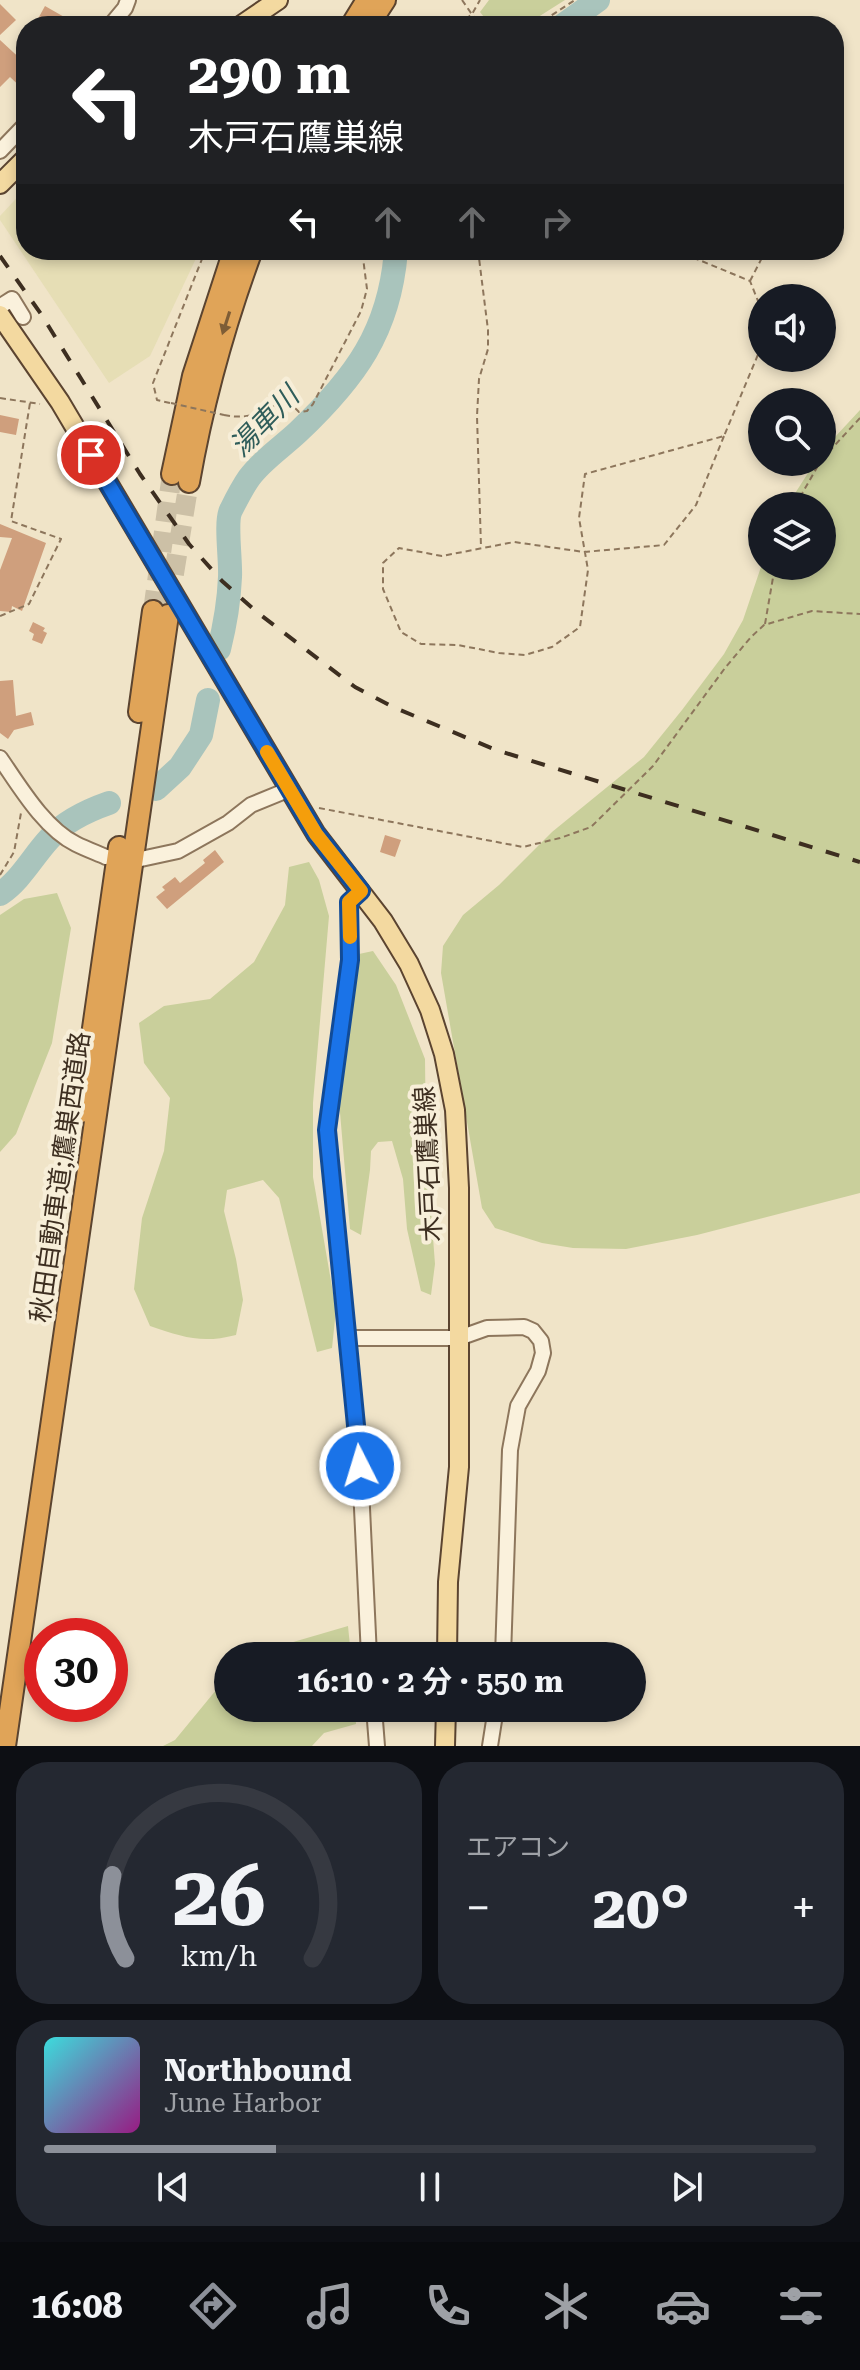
<!DOCTYPE html>
<html lang="ja">
<meta charset="utf-8">
<style>
body{margin:0;font-family:"Roboto Serif","Noto Sans JP",serif;background:#242831;color:#f1f3f6;height:100vh;display:flex;flex-direction:column;font-size:30px;white-space:nowrap}
*{box-sizing:border-box;margin:0}
p{font-size:26px;color:#9ea1a6}
.icon{flex:none;width:44px;height:44px;fill:none;stroke:currentColor;stroke-width:2;stroke-linecap:round;stroke-linejoin:round}
.map{position:relative;height:1746px;overflow:hidden}
.details{display:flex;flex-direction:column;gap:16px;padding:16px;background:#0d0f14;flex:1}
.details>*{flex:none}
.banner{position:absolute;left:16px;top:16px;width:828px;height:244px;border-radius:32px;box-shadow:0 4px 12px #0003;background:#202124;color:#fff;overflow:hidden}
.tools{position:absolute;left:748px;top:284px;display:grid;gap:16px}
.tools a{display:grid;place-items:center;width:88px;height:88px;border-radius:50%;background:#171b24;box-shadow:0 4px 12px #0003;font-size:40px}
.speed{position:absolute;left:24px;top:1618px;display:flex;gap:16px;font-size:40px;font-weight:700;text-align:center}
.speed>*{display:grid;place-content:center;width:104px;height:104px;border-radius:50%;background:#171b24;box-shadow:0 4px 12px #0003;line-height:1}
.speed .limit{border:12px solid #d22;background:#fff;color:#111}
.pin{position:absolute;display:grid;place-items:center;width:68px;height:68px;color:#fff;margin:-34px;border:4px solid #fff;border-radius:50%;box-shadow:0 2px 8px #0007}
.me{position:absolute;width:88px;margin:-44px;rotate:355deg;stroke-linejoin:round;filter:drop-shadow(0 0 6px #0008)}
.turn{display:flex;align-items:center;gap:28px;height:168px;padding:0 40px;font-size:36px}
.turn .icon{width:104px;height:104px;stroke-width:2.5}
.turn b{display:block;font-size:56px;line-height:68px}
.lanes{display:flex;align-items:center;height:76px;padding:0 40px;background:#0003;justify-content:center;gap:40px;direction:ltr}
.lanes .off{opacity:.35}
.big{font-size:60px;font-weight:700;line-height:1.1}
.details .card{flex:1;display:flex;flex-direction:column;justify-content:center;gap:12px;min-width:0;padding:0 28px;border-radius:32px;background:#242831}
.details .dial{align-items:center;gap:0}
.dial svg{height:208px;overflow:visible;fill:none;stroke:#363941;stroke-width:7;stroke-linecap:round;text-anchor:middle}
.dial text{fill:#f1f3f6;stroke:none}
.song{display:flex;align-items:center;gap:24px}
.cover{width:96px;height:96px;border-radius:12px;background:linear-gradient(135deg,hsl(180 70% 55%),hsl(310 70% 35%))}
.played{height:8px;border-radius:4px;background:linear-gradient(90deg,#8c9099 30%,#363941 30%)}
.keys{display:flex;justify-content:space-around;direction:ltr}
.heat{display:flex;justify-content:space-between;align-items:center;font-size:44px;direction:ltr}
.details .tiles{flex:1;display:grid;gap:16px;grid-template-columns:1fr 1fr}
.card:last-child{grid-column:span 2}
.trip{position:absolute;left:214px;top:1642px;width:432px;height:80px;border-radius:40px;background:#171b24;box-shadow:0 4px 12px #0003;font-weight:700;line-height:80px;text-align:center}
.dock{display:flex;height:128px;justify-content:space-around;align-items:center;background:#090b0e;color:#9ea1a6}
.dock .icon{width:56px;height:56px}
.dock .active{color:#8c9099}
.dock b{font-size:36px;color:#f1f3f6}
.map>svg:first-child{display:block}
</style>
<div class="map">
<svg width="860" height="1746" viewBox="0 0 860 1746">
<rect width="100%" height="100%" fill="#f0e4c8"/>
<path fill="#e6deb5" d="M26,188V250H200L150,356L109,383L0,220V216Z"/>
<path fill="#c9cf9b" d="M489,0H565L524,26H491L480,12Z
M860,410V1193L697,1235L626,1249L573,1248L542,1243L495,1228L482,1208L441,973L443,946L463,915L499,885L552,832L644,757L682,710L724,654L743,620L762,564V566H822V506H787L815,462H822V451Z
M309,862L319,880L329,916L313,1103V1177L336,1310L332,1348L317,1352L279,1198L263,1180L227,1190L224,1211L236,1259L243,1300L236,1335C201,1344 183,1337 150,1326L134,1289L142,1218L164,1151L170,1098L144,1063L139,1023L164,1006L210,999L254,962L285,905L289,867Z
M57,893L71,928L52,1043L16,1134L0,1152V915L24,899Z
M373,951L396,985L425,1059L426,1146L435,1264L431,1295L421,1291L407,1229L403,1179L392,1141L378,1142L371,1151L370,1170L361,1235L350,1229L339,1101L359,954Z
M348,1626L351,1656H265L283,1645Z
M228,1680V1708H355L356,1724L324,1733L312,1746H163L175,1740L221,1684Z"/>
<g fill="none" stroke-linecap="round" stroke-linejoin="round">
<path stroke="#a9c4bc" stroke-width="24" d="M562,26L598,0
M219,649C225,625 229,601 230,577C231,561 225,521 231,510C236,500 242,488 249,478C261,461 282,447 298,432C355,378 390,331 396,250
M156,789L180,767L201,735L208,700
M0,894C21,880 33,856 50,838C65,821 89,810 109,803"/>
</g>
<path fill="#cf9f7d" d="M0,4L16,20L0,35Z
M45,6L80,26H34Z
M0,40L26,64V92L10,77L0,87Z
M0,415L19,419L16,435L0,432Z
M0,524L46,543L22,611L12,606L11,612L0,611V570L12,538L0,537Z
M33,622L45,628L43,631L47,633L42,644L32,640L34,634L29,631Z
M13,680L16,716L31,712L34,725L14,730L8,739L0,733V681Z
M385,835L401,840L395,857L380,852Z
M215,850L224,862L167,909L156,897L165,890L162,887L175,877L180,883L205,863L203,860Z"/>
<g fill="none" stroke-linecap="round" stroke-linejoin="round">
<path stroke="#ccc0a6" stroke-width="20" stroke-dasharray="20 10" stroke-linecap="butt" d="M169,604L189,482
M153,611L172,474"/>
<g stroke="#8d765c" stroke-width="18">
<path id="minor" d="M110,26L125,8L128,0
M0,151L26,124
M4,304L12,299L23,317
M0,758C20,787 44,828 76,844C86,849 97,853 106,857
M141,859L178,851L228,823L251,805L290,789
M361,891L349,902L350,960L327,1130L360,1466L369,1656
M349,1338H459L487,1328L524,1327L533,1331L541,1341L543,1353L538,1371L518,1406L510,1450L503,1656
M374,1708L377,1746
M490,1746L496,1708"/>
</g>
<g stroke="#5b4430" stroke-width="22">
<path id="major" d="M240,26L278,0
M0,184L26,158
M0,315L60,402L316,834L383,921L409,964L430,1010L444,1054L455,1110L459,1188V1467L448,1582L447,1656
M445,1746L446,1708"/>
</g>
<g stroke="#5b4430" stroke-width="24">
<path id="highway" d="M351,26L367,0
M368,26L385,0
M172,474L193,376L234,250
M189,482C203,402 224,326 252,250
M139,712L153,611
M81,1112L119,847
M5,1746L168,615"/>
</g>
<path stroke="#8d765c" stroke-width="2" stroke-dasharray="6 4" stroke-linecap="butt" d="M462,0L480,26
M458,26L472,14L480,0
M535,26L575,0
M478,250L488,330V349L479,379L477,416L481,547
M664,250L687,255L750,281L762,311
M750,281L766,250
M0,398L40,404
M170,403L157,400L153,383L202,259L196,250
M224,415C248,420 266,413 285,398L299,412L307,411L313,404L361,311L367,289L362,250
M724,436L696,505L664,545L584,552L514,542L442,556L399,548L383,563V589L401,632L421,644L458,645L499,653L525,655L552,647L580,627L588,570L579,518L585,474L724,436L762,345
M822,459L860,418
M795,506L820,462
M0,616L29,604L61,539L11,521L30,403
M765,624L775,566
M319,808L523,847L560,838L591,827L653,766L725,668L751,637L764,625L812,611L860,614
M0,875L14,852L21,813"/>
<use href="#minor" stroke="#faf1dc" stroke-width="14"/>
<use href="#major" stroke="#f3d9a0" stroke-width="18"/>
<use href="#highway" stroke="#e0a458" stroke-width="20"/>
<path stroke="#3d2e20" stroke-width="4" stroke-dasharray="14 14" stroke-linecap="butt" d="M0,256L41,314L140,474L189,544L222,581L258,613L355,687L393,707L496,750L860,862"/>
<path stroke="#8d765c" stroke-width="2" stroke-dasharray="6 4" stroke-linecap="butt" d="M171,403L224,415"/>
</g>
<defs><path id="oneway-solid" d="M-6-.8H1V-3.2L6.5 0L1 3.2V.8H-6Z" transform="scale(2)"/></defs>
<use fill="#7e5d36" href="#oneway-solid" transform="translate(226 323) rotate(108)"/>
<g fill="none" stroke-linecap="round" stroke-linejoin="round">
<g stroke="#114b97" stroke-width="20">
<path id="route" d="M91,455L316,834L361,891L349,902L350,960L327,1130L360,1466"/>
</g>
<use href="#route" stroke="#1a73e8" stroke-width="14"/>
<path stroke="#f59e0b" stroke-width="14" d="M267,752L316,834L361,891L349,902L350,937"/>
</g>
<g text-anchor="middle" stroke-width="8" stroke-linejoin="round" paint-order="stroke">
<g font-size="26" fill="#3d2e20" stroke="#f7eed8">
<text transform="translate(428 1164) rotate(-93)" y="9">木戸石鷹巣線</text>
<text transform="translate(60 1177) rotate(-82)" y="9">秋田自動車道;鷹巣西道路</text>
</g>
<g font-size="28" font-style="italic" fill="#2f5d5a" stroke="#f7eed8">
<text transform="translate(264 421) rotate(-46)" y="10">湯車川</text>
</g>
</g>
</svg>
<div class="tools">
<a><svg class="icon" aria-label="sound" viewBox="0 0 24 24"><path d="M4 9h4l5-4v14l-5-4H4zM17 9q2 3 0 6"/></svg></a>
<a><svg class="icon" aria-label="search" viewBox="0 0 24 24"><circle cx="10" cy="10" r="6"/><path d="M15 15l6 6"/></svg></a>
<a><svg class="icon" aria-label="layers" viewBox="0 0 24 24"><path d="M12 4l9 5-9 5-9-5zM3 14l9 5 9-5"/></svg></a>
</div>
<div class="speed"><div class="limit">30</div></div>
<div class="pin" style="left:91px;top:455px;background:#d93025"><svg class="icon" aria-label="arrive" viewBox="0 0 24 24"><path d="M6 21V4h12l-3 4 3 4H6"/></svg></div>
<svg class="me" style="left:360px;top:1466px" viewBox="-20 -20 40 40"><circle r="17" fill="#1a73e8" stroke="#fff" stroke-width="3"/><path d="M0-11L8 9 0 5-8 9z" fill="#fff"/></svg>
<div class="trip">16:10 · 2 分 · 550 m</div>
<div class="banner">
<div class="turn"><svg class="icon" aria-label="left" viewBox="0 0 24 24"><path d="M17 20v-9H6M10 6l-5 5 5 5"/></svg><div><b>290 m</b>木戸石鷹巣線</div></div>
<div class="lanes"><svg class="icon" aria-label="left" viewBox="0 0 24 24"><path d="M17 20v-9H6M10 6l-5 5 5 5"/></svg><svg class="icon off" aria-label="ahead" viewBox="0 0 24 24"><path d="M12 20V5M6 11l6-6 6 6"/></svg><svg class="icon off" aria-label="ahead" viewBox="0 0 24 24"><path d="M12 20V5M6 11l6-6 6 6"/></svg><svg class="icon off" aria-label="right" viewBox="0 0 24 24"><path d="M7 20v-9h11M14 6l5 5-5 5"/></svg></div>
</div>
</div>
<section class="details">
<div class="tiles">
<div class="card dial"><svg viewBox="0 0 100 80">
<path d="M14 69A42 42 0 1 1 86 69"/>
<path d="M14 69A42 42 0 0 1 9 37" stroke="#8c9099"/>
<text x="50" y="56" font-size="32" font-weight="700">26</text>
<text x="50" y="72" font-size="11">km/h</text>
</svg></div>
<div class="card"><p>エアコン</p>
<div class="heat"><a>−</a><b class="big">20°</b><a>+</a></div>
</div>
<div class="card">
<div class="song"><i class="cover"></i><div><b>Northbound</b><p>June Harbor</p></div></div>
<div class="played"></div>
<div class="keys"><svg class="icon" aria-label="previous" viewBox="0 0 24 24"><path d="M18 5L8 12l10 7zM5 5v14"/></svg><svg class="icon" aria-label="pause" viewBox="0 0 24 24"><path d="M8 5v14M16 5v14"/></svg><svg class="icon" aria-label="next" viewBox="0 0 24 24"><path d="M6 5l10 7-10 7zM19 5v14"/></svg></div>
</div>
</div>
</section>
<nav class="dock">
<b>16:08</b>
<svg class="icon active" aria-label="directions" viewBox="0 0 24 24"><path d="M12 3l9 9-9 9-9-9zM9 14v-3h6M13 9l2 2-2 2"/></svg>
<svg class="icon" aria-label="music" viewBox="0 0 24 24"><path d="M9 18V5l10-2v13"/><circle cx="6" cy="18" r="3"/><circle cx="16" cy="16" r="3"/></svg>
<svg class="icon" aria-label="phone" viewBox="0 0 24 24"><path d="M5 4h4l2 5-3 2q2 4 5 5l2-3 5 2v4C11 20 4 13 5 4z"/></svg>
<svg class="icon" aria-label="climate" viewBox="0 0 24 24"><path d="M12 3v18M4 7l16 10M4 17L20 7"/></svg>
<svg class="icon" aria-label="car" viewBox="0 0 24 24"><path d="M5 17H2v-5l4-1 3-4h7l3 4 3 1v5h-3M9 17h6M6 11h13"/><circle cx="7" cy="17" r="2"/><circle cx="17" cy="17" r="2"/></svg>
<svg class="icon" aria-label="filters" viewBox="0 0 24 24"><path d="M4 7h16M4 17h16"/><circle cx="9" cy="7" r="2"/><circle cx="15" cy="17" r="2"/></svg>
</nav>
